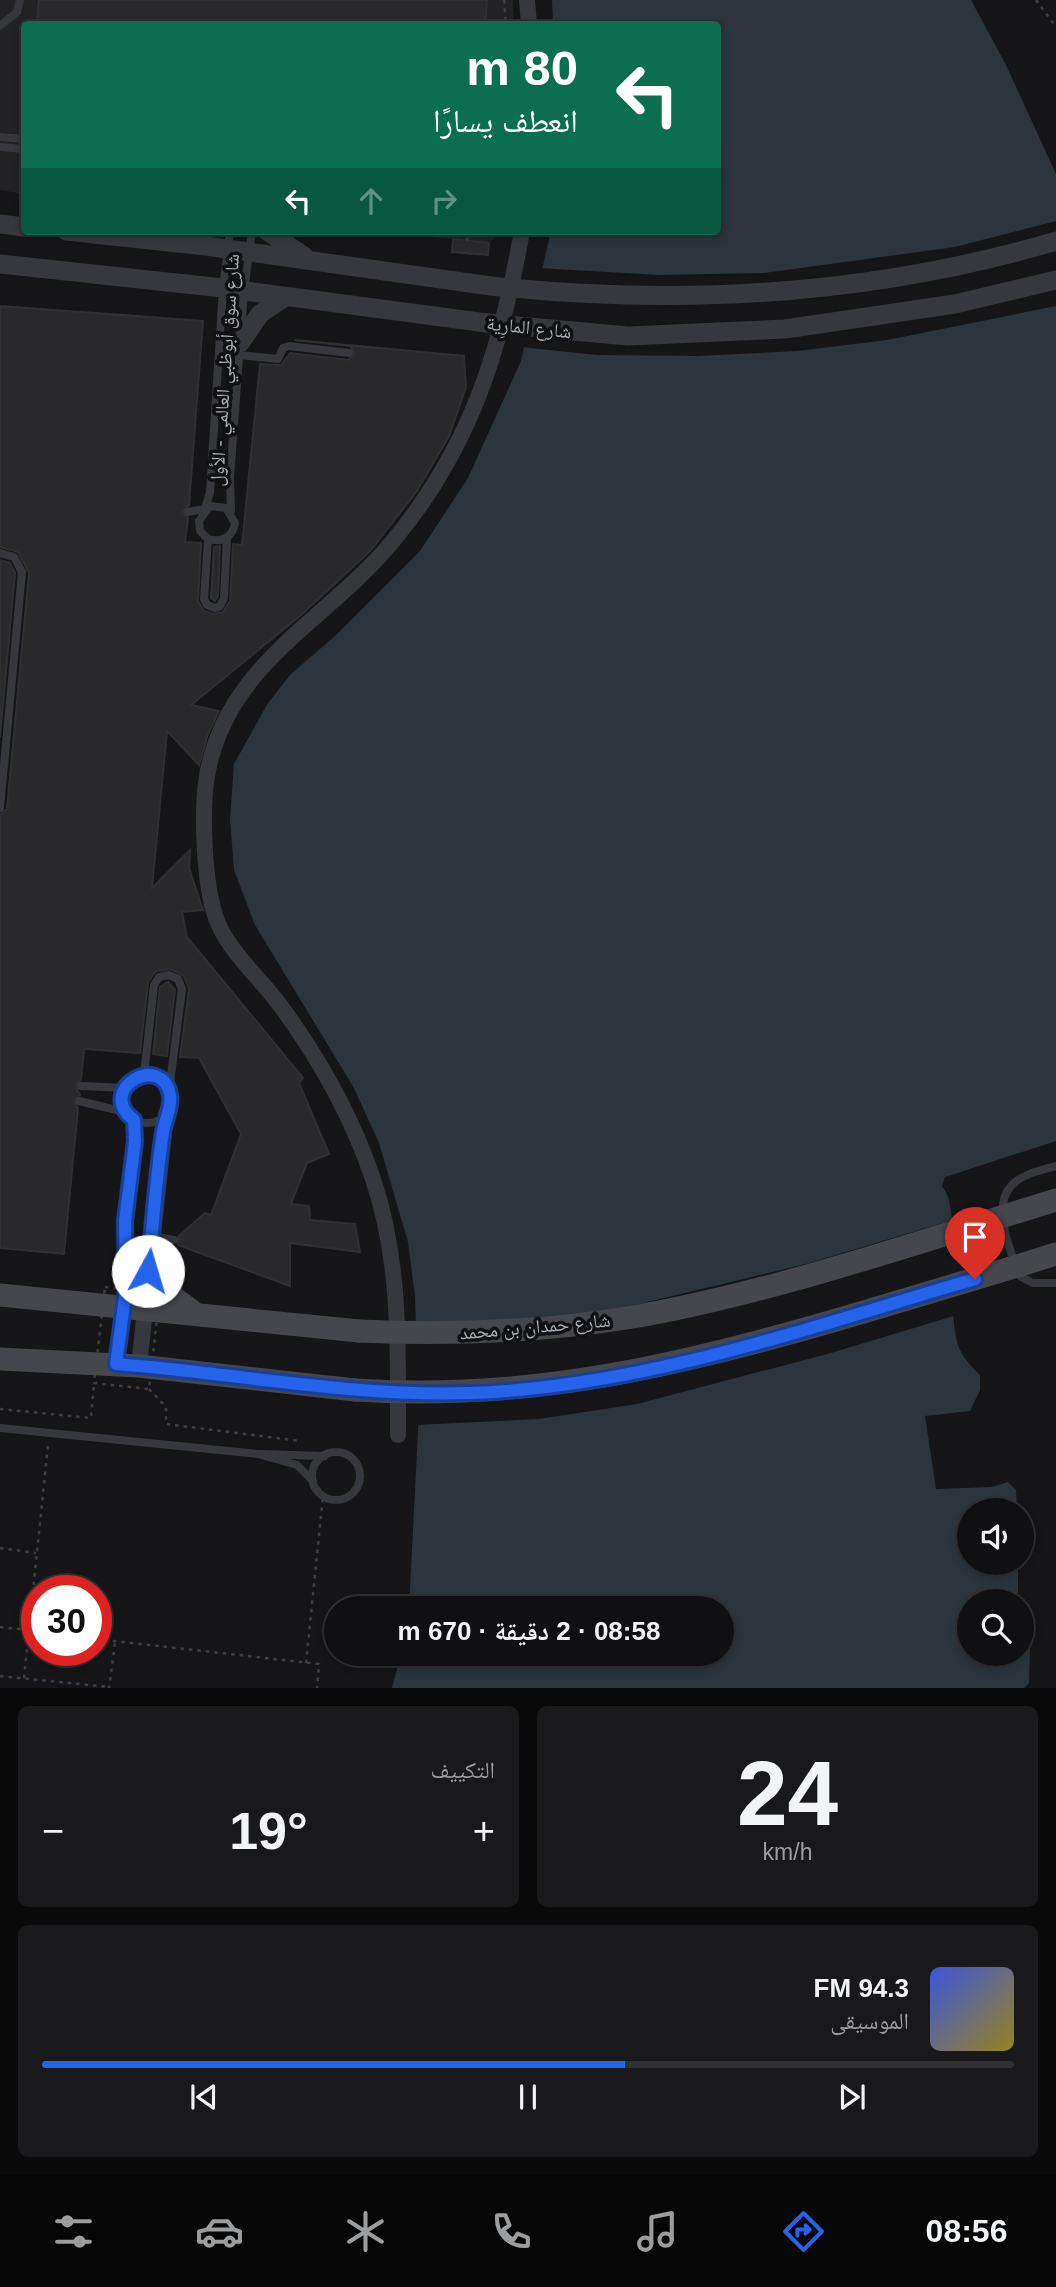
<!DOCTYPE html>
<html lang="ar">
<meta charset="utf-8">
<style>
body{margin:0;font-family:Arial,"Noto Naskh Arabic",sans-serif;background:#19191b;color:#f1f3f6;direction:rtl;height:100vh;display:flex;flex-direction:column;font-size:26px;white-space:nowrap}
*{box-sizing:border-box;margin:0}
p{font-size:23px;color:#9c9d9f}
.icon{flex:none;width:38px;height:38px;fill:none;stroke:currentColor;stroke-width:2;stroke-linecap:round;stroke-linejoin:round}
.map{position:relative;height:1688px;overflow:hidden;direction:ltr}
.panel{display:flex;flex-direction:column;gap:18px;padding:18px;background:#09090a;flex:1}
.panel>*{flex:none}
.top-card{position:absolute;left:21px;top:21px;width:700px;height:214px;border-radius:7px;box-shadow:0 4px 10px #0003,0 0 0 2px #303032;direction:rtl;background:#0b6e4f;color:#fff;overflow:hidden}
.fabs{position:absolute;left:957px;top:1498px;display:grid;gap:14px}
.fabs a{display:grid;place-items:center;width:77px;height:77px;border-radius:50%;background:#101012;box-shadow:0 4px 10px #0003,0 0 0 2px #303032;font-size:35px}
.speed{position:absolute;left:21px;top:1575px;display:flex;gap:14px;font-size:35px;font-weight:700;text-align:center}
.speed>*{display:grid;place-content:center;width:91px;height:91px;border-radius:50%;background:#101012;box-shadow:0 4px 10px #0003,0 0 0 2px #303032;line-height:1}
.speed .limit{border:10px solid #d22;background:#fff;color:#111}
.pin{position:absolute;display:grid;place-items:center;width:60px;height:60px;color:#fff;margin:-72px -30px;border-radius:50% 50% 50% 0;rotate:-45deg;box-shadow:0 0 7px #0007}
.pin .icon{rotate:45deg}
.me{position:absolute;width:77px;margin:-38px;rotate:6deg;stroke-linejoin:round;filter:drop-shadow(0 0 5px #0008)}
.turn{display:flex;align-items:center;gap:24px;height:147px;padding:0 28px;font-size:32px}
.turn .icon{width:91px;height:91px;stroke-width:2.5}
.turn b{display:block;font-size:49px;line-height:60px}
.lanes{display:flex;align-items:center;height:66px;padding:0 28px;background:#0003;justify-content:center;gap:35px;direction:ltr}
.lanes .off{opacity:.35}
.big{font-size:52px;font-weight:700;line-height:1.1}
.panel .widget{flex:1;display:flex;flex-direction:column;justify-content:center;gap:10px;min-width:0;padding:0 24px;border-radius:10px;background:#19191b}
.panel .dial{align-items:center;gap:0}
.dial b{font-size:91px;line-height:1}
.song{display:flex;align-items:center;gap:21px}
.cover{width:84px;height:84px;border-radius:10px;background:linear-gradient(135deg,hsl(230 70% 55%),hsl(50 70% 35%))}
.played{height:7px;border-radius:4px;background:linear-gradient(90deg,#2563eb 60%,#303032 60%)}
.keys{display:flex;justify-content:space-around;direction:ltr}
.heat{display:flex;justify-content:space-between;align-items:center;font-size:38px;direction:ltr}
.panel .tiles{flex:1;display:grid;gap:18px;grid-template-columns:1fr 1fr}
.widget:last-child{grid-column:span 2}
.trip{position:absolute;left:324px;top:1596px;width:410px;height:70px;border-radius:35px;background:#101012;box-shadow:0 4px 10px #0003,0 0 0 2px #303032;font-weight:700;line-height:70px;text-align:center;direction:rtl}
.tab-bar{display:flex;height:112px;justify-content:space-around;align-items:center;background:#060607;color:#9c9d9f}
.tab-bar .icon{width:49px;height:49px}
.tab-bar .on{color:#2563eb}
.tab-bar b{font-size:32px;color:#f1f3f6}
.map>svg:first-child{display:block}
</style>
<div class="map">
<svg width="1056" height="1689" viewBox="0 0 1056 1689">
<rect width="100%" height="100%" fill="#161618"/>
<path fill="#222225" d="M0,0H513L514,24H24V194L0,190Z
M368,231H502L489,243Z"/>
<path fill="#2c353c" d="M552,0H971L1006,65L1056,174V1141L945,1177L942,1186C963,1209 945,1307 958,1345C962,1357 972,1367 980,1375V1390L970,1411L925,1416L936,1489L992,1487L1008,1482L1016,1490L1017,1510H970V1563H1018V1601H970V1654H1022V1638L1030,1648L1029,1683L1023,1689L392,1688L401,1654H721V1608H409L419,1412L415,1297L408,1242L379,1143L354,1088L255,925L234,870L230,819L234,764L268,703L290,675L336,635L420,551L468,478L521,361L551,231H718V24H553Z"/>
<path fill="#161618" d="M1056,221V306L887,340L797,351L698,356L597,355L521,347L539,268L658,275L764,273L955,247Z
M956,1219L957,1315L831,1353L637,1404L539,1419L415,1425L413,1325L438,1326L614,1310L806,1264Z"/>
<path fill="#29292c" stroke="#303034" stroke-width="2" d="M39,0H487L485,24H37Z
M453,239L489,243L488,255L452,252Z
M0,306L203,321L189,505L182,512L188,518L185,542L201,543L198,601L204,611L214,614L223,612L230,601L233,544L242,545L260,364L281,365L290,353L348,360L355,354L350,346L294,340L464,356L466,387L449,436L417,491L370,551L300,616L191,705L219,711L208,734L199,765L167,731L152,888L190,850L189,868L203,910L182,912L187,937L303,1078L299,1083L329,1154L307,1163L291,1204L309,1206L310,1220L355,1224L360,1252L290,1243V1286L178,1245L179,1236L205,1213L211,1215L241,1134L199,1058L180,1057L189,989L184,976L171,969L156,971L148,982L140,1053L84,1049L81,1079L75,1085L80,1095L73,1100L78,1108L64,1254L0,1248V815L7,809L29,573L18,552L0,547Z
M220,546L218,596L215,601L211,598L214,547Z
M0,560L10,563L15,573L0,737Z
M168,982L175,990L167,1056L153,1054L160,987Z"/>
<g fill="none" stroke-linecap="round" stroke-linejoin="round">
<path stroke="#3d3f44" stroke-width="2.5" stroke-dasharray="3.5 5" stroke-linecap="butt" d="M504,0L506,24
M1036,0L1056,27
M467,241L468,231
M105,1287L160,1293L149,1389L94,1383Z
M149,1389L166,1407V1424L300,1441
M0,1409L91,1418L94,1383
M0,1548L36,1553
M0,1627L37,1631
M96,1639L319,1664L317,1689
M306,1663L323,1496
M0,1676L109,1687
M24,1678L48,1445
M109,1689L115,1643"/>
<path stroke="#37383d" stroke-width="8" d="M0,26L17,12L20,0
M0,137L24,139
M0,147L24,149
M239,355L278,359L283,348L289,346L349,353
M231,511L230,477L244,291L252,231
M188,512L205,509L210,492L223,288L230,231
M208,539C222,543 233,537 235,523L226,508L210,506L199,521L200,531L208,539L204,599L207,605L215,608L220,606L224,598L227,538
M0,553L14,557L22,572L0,808
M123 1099a24 24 0 1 1 48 0a24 24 0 1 1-48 0Z
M144,1075L154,985L159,977L169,975L178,979L182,989L169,1091
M81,1086L125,1088
M79,1101L125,1112
M1056,1166C1041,1170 1022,1174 1011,1186C991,1208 1011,1254 1021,1277L1033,1283H1056
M152,1236L174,1240
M0,1428L258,1454L297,1465L313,1481
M312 1476a24 24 0 1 1 48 0a24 24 0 1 1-48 0Z
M261,1454L324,1456"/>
<path stroke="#37383d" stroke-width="16" d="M527,0L529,24
M116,1364L126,1289V1221L135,1141L134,1120
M139,1366L166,1114
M398,1435C398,1349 401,1262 373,1179C352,1117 319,1058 280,1005C260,978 227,950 216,918C204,884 201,812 207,776C226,664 326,622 393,541C471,447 501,349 522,231"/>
<path stroke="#37383d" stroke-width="19" d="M0,224L24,227
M66,231L206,246L491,286
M267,231L304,256
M0,264L223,288L487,323
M240,343L260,314L285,297"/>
<path stroke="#45474d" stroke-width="23" d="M148,1271L166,1292L196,1314
M0,1295L359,1331
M0,1359L139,1366L355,1390"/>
<path stroke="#37383d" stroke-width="19" d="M491,286C680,306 873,295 1056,241
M487,323L628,336L785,329L955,304L1056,280"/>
<path stroke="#45474d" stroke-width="23" d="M359,1331C451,1335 542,1332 633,1317C774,1292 919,1242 1056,1200
M355,1390C535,1402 696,1362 867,1311C930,1292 993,1274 1056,1254"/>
</g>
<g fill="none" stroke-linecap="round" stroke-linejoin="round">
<g stroke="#184099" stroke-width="18">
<path id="route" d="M148,1271C153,1225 156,1178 163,1132C165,1120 172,1107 170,1095C162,1051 94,1090 134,1120L135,1141L125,1221L126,1289L116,1364C234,1373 351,1397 470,1393C644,1387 810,1327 975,1279"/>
</g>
<use href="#route" stroke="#2563eb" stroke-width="12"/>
</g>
<g text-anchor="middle" stroke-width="7" stroke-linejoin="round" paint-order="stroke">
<g font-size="19" fill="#a8adb8" stroke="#111113">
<text transform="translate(529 327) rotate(6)" y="7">شارع المارِية</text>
<text transform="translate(224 370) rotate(-86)" y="7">شارع سوق أبوظبي العالمي - الأول</text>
<text transform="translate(535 1326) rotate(-5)" y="7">شارع حمدان بن محمد</text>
</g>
</g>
</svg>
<div class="fabs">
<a><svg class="icon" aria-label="sound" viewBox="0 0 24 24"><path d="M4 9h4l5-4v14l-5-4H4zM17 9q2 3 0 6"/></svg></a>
<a><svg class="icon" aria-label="search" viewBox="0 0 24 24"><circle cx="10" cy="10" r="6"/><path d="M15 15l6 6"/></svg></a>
</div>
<div class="speed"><div class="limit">30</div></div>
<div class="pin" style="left:975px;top:1279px;background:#d93025"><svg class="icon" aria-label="arrive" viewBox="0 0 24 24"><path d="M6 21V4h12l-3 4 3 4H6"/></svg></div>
<svg class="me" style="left:148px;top:1271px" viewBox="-20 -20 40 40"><circle r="19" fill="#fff"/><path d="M0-13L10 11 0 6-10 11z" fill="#2563eb"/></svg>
<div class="trip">08:58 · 2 دقيقة · 670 m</div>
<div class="top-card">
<div class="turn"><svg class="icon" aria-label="left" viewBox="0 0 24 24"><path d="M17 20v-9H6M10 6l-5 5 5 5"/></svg><div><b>80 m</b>انعطف يسارًا</div></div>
<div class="lanes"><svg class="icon" aria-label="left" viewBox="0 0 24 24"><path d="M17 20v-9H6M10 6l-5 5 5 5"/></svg><svg class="icon off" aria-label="ahead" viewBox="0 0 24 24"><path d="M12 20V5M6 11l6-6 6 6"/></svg><svg class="icon off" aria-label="right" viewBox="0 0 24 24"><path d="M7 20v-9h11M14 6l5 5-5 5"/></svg></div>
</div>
</div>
<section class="panel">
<div class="tiles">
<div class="widget dial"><b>24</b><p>km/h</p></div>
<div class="widget"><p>التكييف</p>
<div class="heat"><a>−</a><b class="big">19°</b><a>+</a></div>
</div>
<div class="widget">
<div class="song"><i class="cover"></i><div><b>94.3 FM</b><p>الموسيقى</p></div></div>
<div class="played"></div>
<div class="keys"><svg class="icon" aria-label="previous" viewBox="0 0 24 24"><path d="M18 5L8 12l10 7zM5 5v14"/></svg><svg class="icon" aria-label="pause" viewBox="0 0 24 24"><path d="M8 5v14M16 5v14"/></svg><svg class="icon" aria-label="next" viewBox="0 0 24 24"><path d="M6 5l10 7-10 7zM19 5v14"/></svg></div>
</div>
</div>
</section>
<nav class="tab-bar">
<b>08:56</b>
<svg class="icon on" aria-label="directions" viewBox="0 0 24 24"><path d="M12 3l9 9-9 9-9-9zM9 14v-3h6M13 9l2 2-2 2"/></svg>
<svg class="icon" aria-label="music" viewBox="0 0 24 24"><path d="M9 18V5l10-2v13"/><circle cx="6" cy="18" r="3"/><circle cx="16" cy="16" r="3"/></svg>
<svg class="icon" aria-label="phone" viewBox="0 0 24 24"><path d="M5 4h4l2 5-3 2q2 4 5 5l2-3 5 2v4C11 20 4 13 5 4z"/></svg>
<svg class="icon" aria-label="climate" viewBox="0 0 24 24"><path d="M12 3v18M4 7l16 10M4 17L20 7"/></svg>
<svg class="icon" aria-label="car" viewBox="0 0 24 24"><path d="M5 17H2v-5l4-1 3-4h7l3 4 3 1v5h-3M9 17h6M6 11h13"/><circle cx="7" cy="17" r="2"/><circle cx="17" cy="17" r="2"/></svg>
<svg class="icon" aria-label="filters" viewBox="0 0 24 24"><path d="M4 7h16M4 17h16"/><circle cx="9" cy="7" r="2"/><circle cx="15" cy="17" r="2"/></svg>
</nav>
